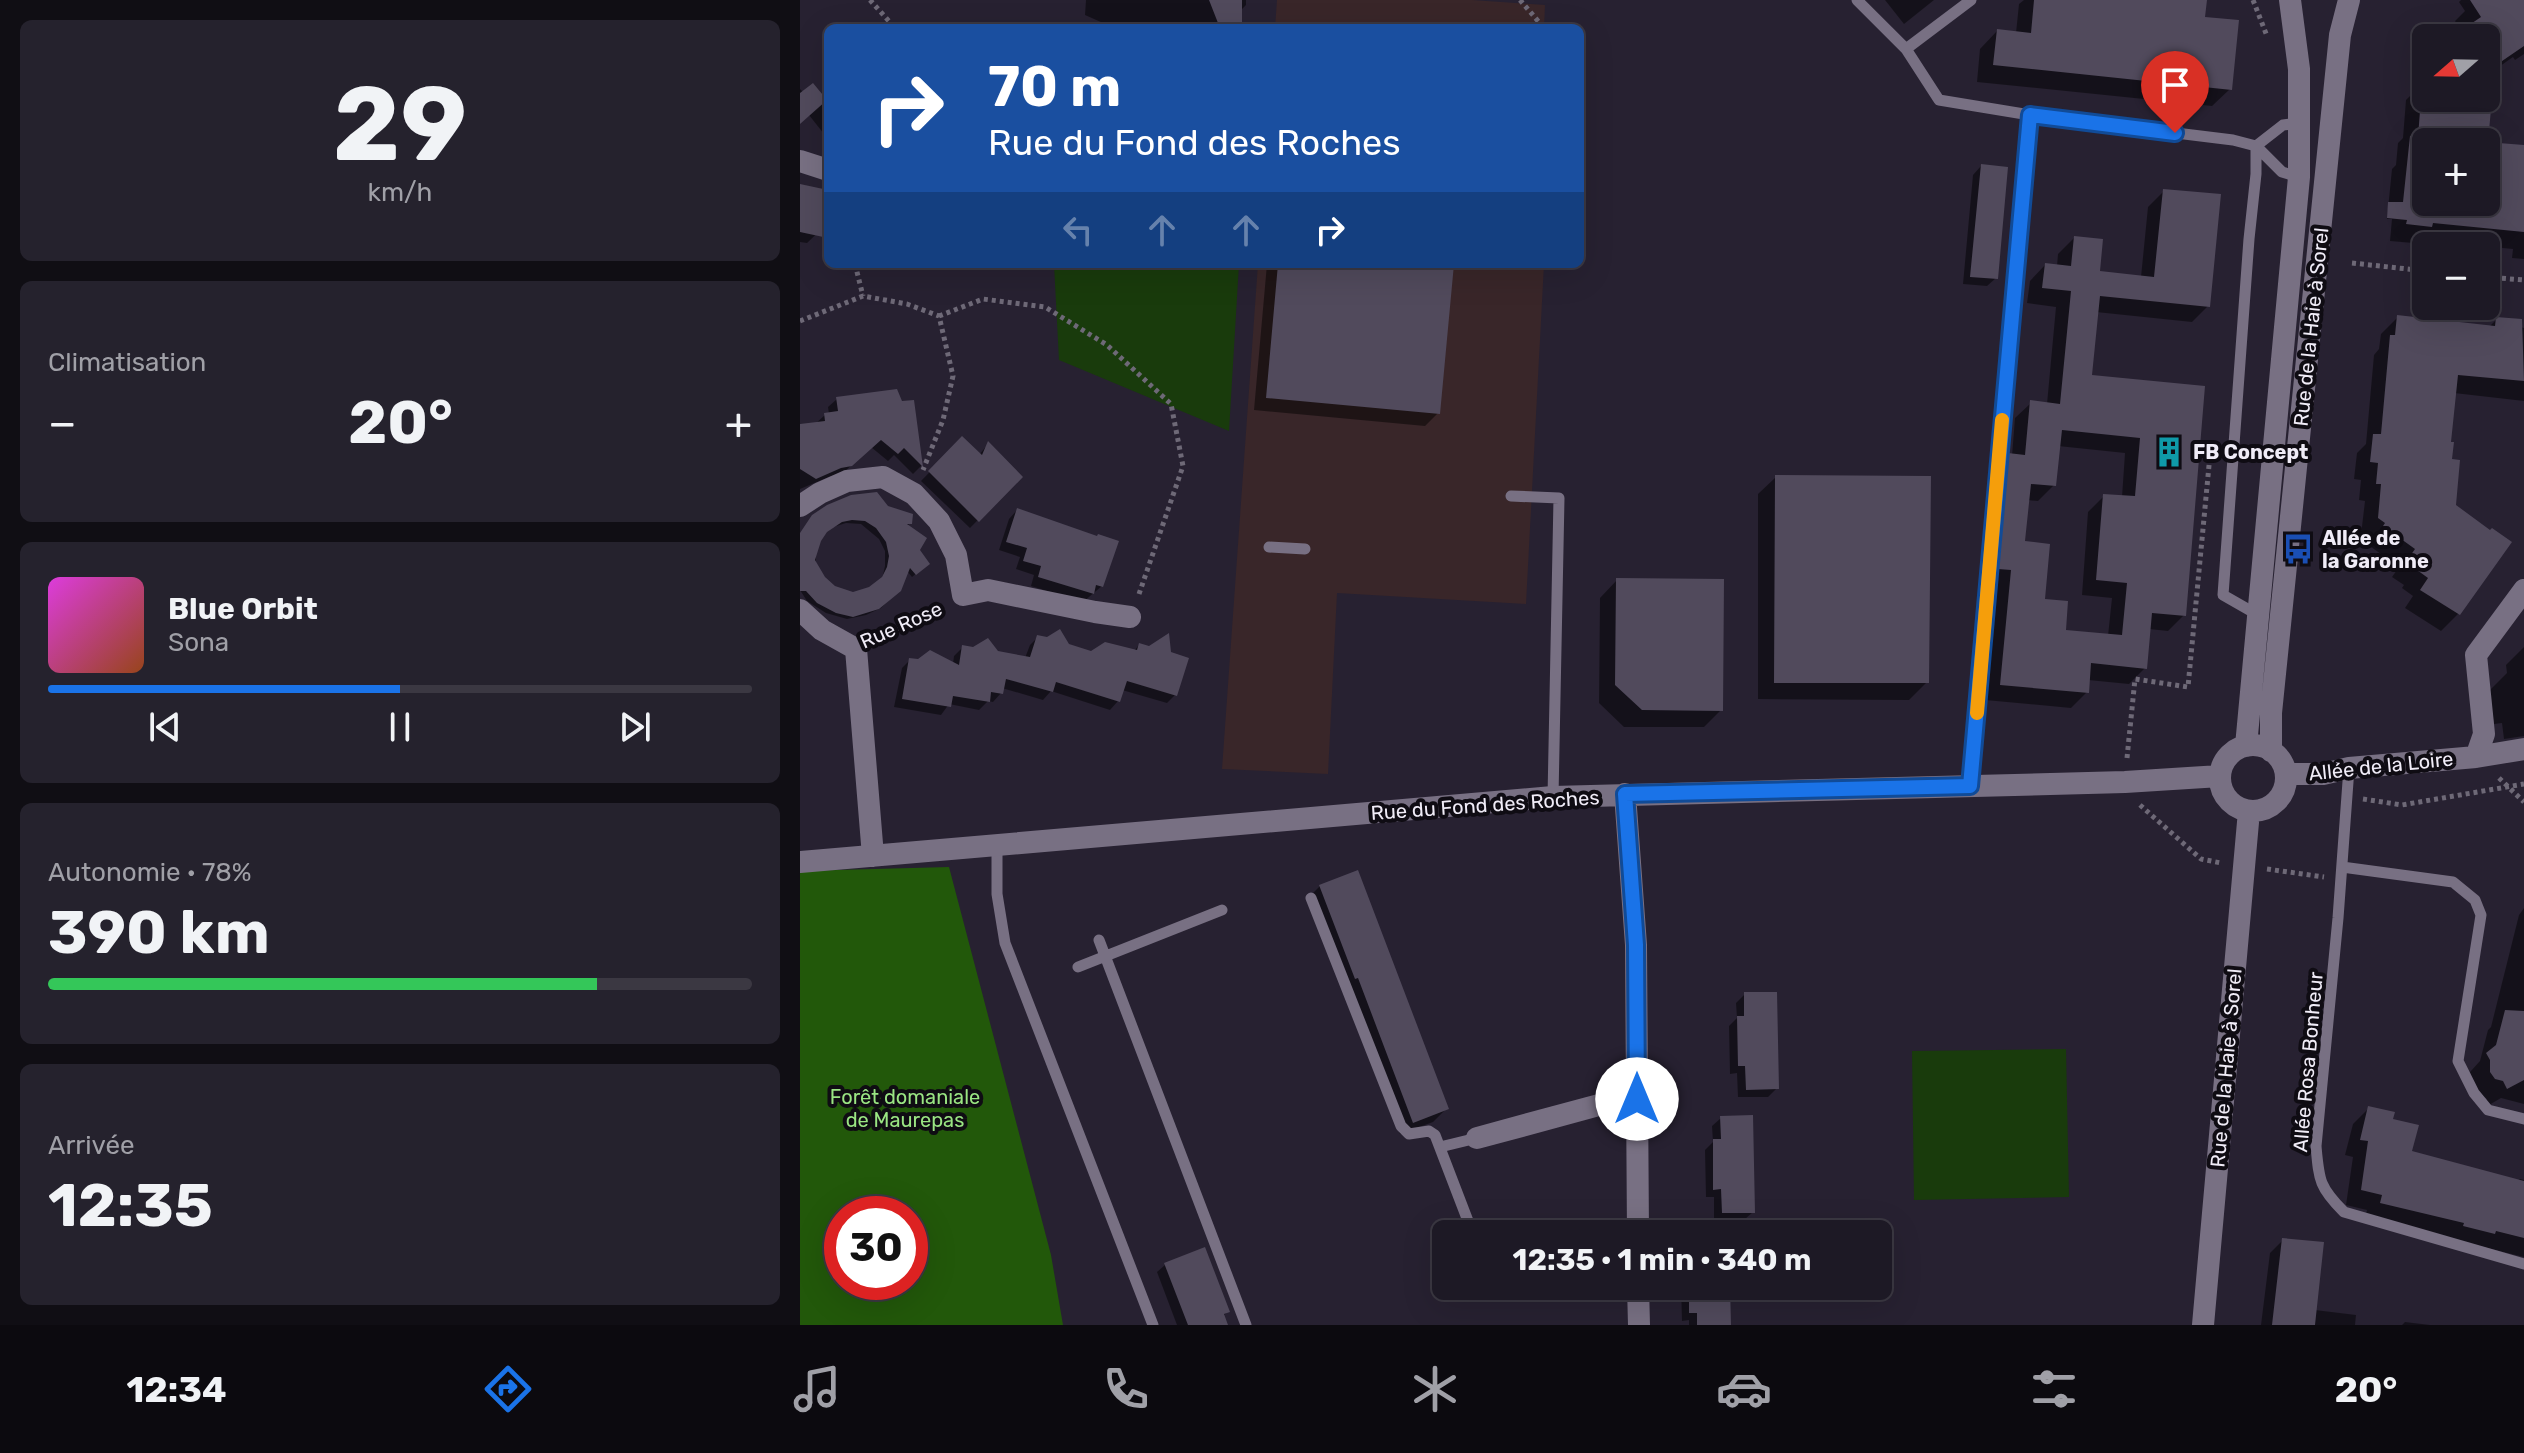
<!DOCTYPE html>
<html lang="fr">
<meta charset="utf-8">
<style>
body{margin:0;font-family:Rubik,sans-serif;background:#25222d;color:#f1f3f6;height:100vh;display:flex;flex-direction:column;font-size:30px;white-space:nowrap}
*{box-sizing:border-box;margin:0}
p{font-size:26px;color:#a0a0a7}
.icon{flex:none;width:44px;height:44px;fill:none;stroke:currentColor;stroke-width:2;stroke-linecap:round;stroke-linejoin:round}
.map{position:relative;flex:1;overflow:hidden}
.sheet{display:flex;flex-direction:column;gap:20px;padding:20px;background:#100e14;width:800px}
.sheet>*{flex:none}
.banner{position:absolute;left:24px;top:24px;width:760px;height:244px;border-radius:12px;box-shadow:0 8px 32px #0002,0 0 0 2px #3b3842;background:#1a4fa0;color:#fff;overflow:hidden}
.needle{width:52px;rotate:250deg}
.tools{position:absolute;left:1612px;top:24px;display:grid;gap:16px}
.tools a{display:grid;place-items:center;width:88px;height:88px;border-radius:12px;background:#1d1925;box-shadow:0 8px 32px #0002,0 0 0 2px #3b3842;font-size:40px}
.speed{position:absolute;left:24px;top:1196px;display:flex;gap:16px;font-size:40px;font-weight:700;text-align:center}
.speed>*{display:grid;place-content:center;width:104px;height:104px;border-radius:50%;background:#1d1925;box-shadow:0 8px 32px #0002,0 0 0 2px #3b3842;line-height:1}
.speed .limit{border:12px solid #d22;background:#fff;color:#111}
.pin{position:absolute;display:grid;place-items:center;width:68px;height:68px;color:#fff;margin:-82px -34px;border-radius:50% 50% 50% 0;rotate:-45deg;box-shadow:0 0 8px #0007}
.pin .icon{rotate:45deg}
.me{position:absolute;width:88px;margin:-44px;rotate:0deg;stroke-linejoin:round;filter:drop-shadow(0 0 6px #0008)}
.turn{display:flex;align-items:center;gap:28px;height:168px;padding:0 32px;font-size:36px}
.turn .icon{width:104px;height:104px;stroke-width:2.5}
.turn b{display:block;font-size:56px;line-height:68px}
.lanes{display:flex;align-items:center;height:76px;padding:0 32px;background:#0003;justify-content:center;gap:40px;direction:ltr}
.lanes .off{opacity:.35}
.big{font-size:60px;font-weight:700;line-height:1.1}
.sheet .widget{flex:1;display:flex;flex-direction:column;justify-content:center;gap:12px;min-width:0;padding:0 28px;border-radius:12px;background:#25222d}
.sheet .dial{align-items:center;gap:0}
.dial b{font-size:104px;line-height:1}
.song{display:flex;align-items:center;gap:24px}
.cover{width:96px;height:96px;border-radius:12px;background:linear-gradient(135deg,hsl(300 70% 55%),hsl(20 70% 35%))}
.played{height:8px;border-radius:4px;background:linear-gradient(90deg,#1a73e8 50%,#3b3842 50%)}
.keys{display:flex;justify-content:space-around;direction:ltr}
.heat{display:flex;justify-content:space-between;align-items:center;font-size:44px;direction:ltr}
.charge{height:12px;border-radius:6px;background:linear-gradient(90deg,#34c759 78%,#3b3842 0)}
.trip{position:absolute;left:632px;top:1220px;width:460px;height:80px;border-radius:12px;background:#1d1925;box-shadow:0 8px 32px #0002,0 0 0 2px #3b3842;font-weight:700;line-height:80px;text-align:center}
.tab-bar{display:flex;height:128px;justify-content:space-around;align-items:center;background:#0c0a0f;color:#a0a0a7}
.tab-bar .icon{width:56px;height:56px}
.tab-bar .current{color:#1a73e8}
.tab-bar b{font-size:36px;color:#f1f3f6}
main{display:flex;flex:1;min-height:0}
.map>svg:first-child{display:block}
</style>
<main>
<section class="sheet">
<div class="widget dial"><b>29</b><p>km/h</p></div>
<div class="widget"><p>Climatisation</p>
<div class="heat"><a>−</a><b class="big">20°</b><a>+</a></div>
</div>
<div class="widget">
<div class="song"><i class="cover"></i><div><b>Blue Orbit</b><p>Sona</p></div></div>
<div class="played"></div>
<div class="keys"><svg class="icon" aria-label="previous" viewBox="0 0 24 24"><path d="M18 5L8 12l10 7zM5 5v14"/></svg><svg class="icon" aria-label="pause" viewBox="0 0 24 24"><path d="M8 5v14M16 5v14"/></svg><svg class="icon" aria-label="next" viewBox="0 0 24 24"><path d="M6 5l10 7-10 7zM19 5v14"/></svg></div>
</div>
<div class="widget"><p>Autonomie · 78%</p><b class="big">390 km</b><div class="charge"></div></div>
<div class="widget"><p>Arrivée</p><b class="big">12:35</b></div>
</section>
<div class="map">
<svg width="1724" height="1325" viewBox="0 0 1724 1325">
<rect width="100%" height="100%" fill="#272131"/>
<path fill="#392629" d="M477,0H672L745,5L744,28H475Z
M458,264H744L726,604L537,593L528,774L422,769Z"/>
<path fill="#193b0c" d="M254,264H439L429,431L259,360Z
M1266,1049L1269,1197L1114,1200L1112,1051Z"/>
<path fill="#22580a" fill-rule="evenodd" d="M149,867L251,1255L263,1325H0V871ZM42,1214H110V1282H42Z"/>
<path fill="#0007" fill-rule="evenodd" d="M286,0H446V5L440,11V21L433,28H366L303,23L285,15Z
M1085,0H1134L1104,24Z
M1224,0H1405L1403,18L1430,89L1412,106L1177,82L1180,49L1197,31L1216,33L1219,4Z
M1661,0H1724V54L1715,60L1713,57L1693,71L1684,142H1626V202H1686V166L1724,170V259L1712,258L1713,249L1617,240L1613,243L1590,241L1592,219H1587L1592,169L1596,165L1598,143L1603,138L1606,100L1614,92L1617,61L1626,52V98H1686V38H1653L1662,32L1655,21L1665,11L1659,2Z
M12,86L28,102V131L24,134L9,115L0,123V89L4,93Z
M1181,166L1196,278L1187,286L1163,284L1173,175Z
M0,186L28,192V223L7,243L0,242Z
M1364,191L1408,306L1392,322L1296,312L1290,377L1402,388L1384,615L1368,631L1349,629L1345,668L1329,684L1288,680L1287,692L1271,708L1185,700L1196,585L1183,584L1193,471L1209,455L1212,456L1215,418L1231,403L1247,404L1256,307L1227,303L1230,281L1245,265L1257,266L1258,254L1274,238L1297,273L1341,277L1348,207ZM1258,446L1325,453L1322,497L1304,496L1288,512L1282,595L1312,598L1308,636L1264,631L1242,601L1223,543L1227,500L1238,501L1254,485Z
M467,264H652L638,413L625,426L454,410Z
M1598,317L1689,327L1697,319L1724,328V401L1654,393L1649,444L1658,614L1641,631L1605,608L1613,596L1602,588L1604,585L1592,577L1599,567L1567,544L1569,541L1561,535L1565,501L1559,500L1561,480L1554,479L1557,453L1566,444L1574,355L1579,349L1581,334Z
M37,399L112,402L121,466L113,474L94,455L88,461L71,447L42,474L31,476L0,489V426L15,424L25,415L29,414L28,407Z
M162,439L179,455L188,444L220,477L170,528L121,481Z
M976,477L1127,682L1109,700L958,699V494Z
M87,508L110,523L107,526L124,567L112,577L107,571L99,590L81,608L66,615L47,619L26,613L7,601L0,590V533ZM46,523L61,524L79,539L85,551V566L82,579L70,589L53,594L34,588L24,579L16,566V551L22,536L30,528Z
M217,510L302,586L283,602L231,586L234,575L216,569L220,557L199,550L209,519Z
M817,580L921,710L904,727H824L799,703L800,598Z
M238,637L291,653L334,651L339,645L375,695L367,703L322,690L318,701L310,710L251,691L243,700L202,688L201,693L193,702L188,701L179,710L149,704L141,715L94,707L102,668L110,660L153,664L154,656L163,647L225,658L230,645Z
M1724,647V736L1704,739L1702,723L1694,724L1689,691L1707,673L1706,665Z
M520,886L646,1109L633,1122L600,1134L545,990L507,899Z
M1724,908V1104L1701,1098L1689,1105L1686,1098L1678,1095L1674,1089L1670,1072L1680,1061L1688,1030L1691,1027L1719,915Z
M945,994L977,1088L968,1097H938L937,1073L930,1074L929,1026L937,1018L936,1003Z
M1569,1108L1591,1120L1610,1153L1717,1181L1720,1179L1724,1180V1257L1565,1218L1567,1210L1546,1205L1553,1157L1545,1155L1553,1124Z
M921,1118L953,1212L944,1220L914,1221V1197H906L905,1150L913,1142L912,1126Z
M1483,1240L1515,1310L1556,1315L1555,1325H1461L1470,1253Z
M365,1265L428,1311L423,1316L426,1325H377L357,1272Z
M881,1286H928L929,1325H889V1320L882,1321Z
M1605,1322L1630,1325H1602Z"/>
<path fill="#514a5c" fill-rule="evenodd" d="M409,0H442V22L418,23Z
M1234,0H1407L1405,17L1439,20L1432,90L1193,65L1197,29L1231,33Z
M1670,0H1724V46L1686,72V38H1650L1681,17Z
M13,83L27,100L0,124V93Z
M1621,98H1692L1688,142H1626V202H1686V142L1724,145V232L1633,223L1632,227L1606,224L1607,220L1587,218L1588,202H1603L1610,136L1618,137Z
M1181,164L1208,167L1198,279L1170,277Z
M0,184L28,190V238L0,232Z
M1363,189L1421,194L1410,307L1300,296L1292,375L1405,386L1386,616L1352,613L1347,669L1291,663L1289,693L1200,685L1211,570L1198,569L1208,453L1225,455L1230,400L1260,404L1271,291L1242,288L1245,263L1271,266L1274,236L1303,239L1300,271L1354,277ZM1262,430L1340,438L1335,496L1303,494L1296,580L1327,583L1322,635L1266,630L1268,601L1245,599L1250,544L1225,541L1231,484L1256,486Z
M478,264H654L640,414L466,398Z
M1597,315L1695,326L1696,317L1722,319L1724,381L1658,375L1651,442H1654L1652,459L1660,460L1656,505L1690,530L1692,528L1712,542L1660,615L1620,590L1628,578L1617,570L1620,567L1608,559L1615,549L1583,526L1585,523L1578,518L1581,484H1576L1578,463L1570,462L1573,434H1581L1590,335H1595Z
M97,389L102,401L114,400L123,467L104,448L98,454L81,440L52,466L41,468L16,479L0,469V424L25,421L24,413L38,411L36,397Z
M162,436L182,455L188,441L223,477L179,522L128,471Z
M975,475L1131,476L1129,683H974Z
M77,492L88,506L113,514L112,524H107L127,538L120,550L130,564L116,575L110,568L101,591L79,609L53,617L36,613L17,603L6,591H0V533L12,515L27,505L51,495ZM52,520L65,521L76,528L86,542L89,556L87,567L82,577L69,587L53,592L35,586L25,577L15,560L21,541L27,532L42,522Z
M217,508L297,536L298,534L319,541L303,587L296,585L294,594L238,577L241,566L223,561L227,548L206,542Z
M816,578L924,579L923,711L842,710L815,685Z
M260,629L269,644L291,651L305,642L337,650L339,643L349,646L369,633L371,652L389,658L377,696L327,681L320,702L256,682L253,692L206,679L203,694L191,692L190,702L153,696L151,707L102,699L109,658L118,659L130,650L159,665L162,645L173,647L188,638L198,651L230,657L237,635L247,637Z
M558,870L649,1109L613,1123L558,978L555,979L519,885Z
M944,992H977L979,1089L946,1090L945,1066H938L937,1016H944Z
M1705,1010L1724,1011V1080L1707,1089L1703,1081L1695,1079L1690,1072V1060L1686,1053L1696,1045Z
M1568,1106L1595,1112L1593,1119L1619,1125L1612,1151L1724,1181V1238L1696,1231L1695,1234L1663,1226L1664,1223L1580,1203L1582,1195L1561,1190L1568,1141L1560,1140Z
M953,1115L955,1213H922L921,1189L913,1190V1139H921L920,1116Z
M1482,1238L1524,1242L1515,1325H1472Z
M405,1247L430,1312L424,1314L428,1325H388L364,1263Z
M889,1286H930L931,1325H897V1313H889Z"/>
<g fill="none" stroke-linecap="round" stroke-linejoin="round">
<path stroke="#6e6977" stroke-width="5" stroke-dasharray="4 4" stroke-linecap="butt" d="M70,0L95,28
M720,0L744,28
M1453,0L1467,36
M1552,263L1626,271
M55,264L63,296
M1686,277L1724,280
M139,316L183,299L245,307L307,345L371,404L383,466L338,597
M0,321L63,296L107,304L139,316L153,376L143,420L123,470
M76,640L141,607
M1327,758L1335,679L1388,687L1410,455
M1699,778L1724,802
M1563,799L1602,805L1724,784
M1340,805L1401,859L1421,863
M1467,869L1524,877"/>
<path stroke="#787083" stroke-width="11" d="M1057,0L1106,49L1139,100L1230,115L1433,140L1456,146L1482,172L1499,177
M1106,49L1171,0
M711,496L759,498L753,797
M469,547L505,549
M1458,615L1423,595L1449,239L1456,174V146L1483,125L1500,123
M1549,768L1538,918L1516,1146C1519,1180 1519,1187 1544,1212L1724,1264
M1170,786L1230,115
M197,845V894L205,943L353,1325
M1542,867L1653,882L1675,900L1681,915L1658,1061L1674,1093L1688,1110L1724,1119
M511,898L601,1126L609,1134L629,1131L635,1135L673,1234
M299,940L446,1325
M278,967L422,910
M640,1147L677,1138"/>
<path stroke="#787083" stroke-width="22" d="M0,161L28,170
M0,506L20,493L47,481L83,477L114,494L139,521L156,555L163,595L188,590L295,612L330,617
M0,610L22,630L56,649L73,856
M1420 778a33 33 0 1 1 66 0a33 33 0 1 1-66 0Z
M1446,746L1499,177V69L1490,0
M1471,751V713L1540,35L1549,0
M1676,757L1684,734L1676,655L1724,590
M1486,774H1523L1549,768L1676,757L1724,749
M825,794L836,945L838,1234
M0,862L753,797L1325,782L1420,776
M677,1138L821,1099H837
M838,1286L839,1325
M1403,1325L1449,811"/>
</g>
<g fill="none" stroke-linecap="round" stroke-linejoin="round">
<g stroke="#114b97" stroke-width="20">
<path id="route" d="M837,1099L836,945L825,794L1170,786L1230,115L1375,133"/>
</g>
<use href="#route" stroke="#1a73e8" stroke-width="14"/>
<path stroke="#f59e0b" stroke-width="14" d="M1177,713L1202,420"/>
</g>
<defs>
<g id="building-bare" transform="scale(2.4)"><path d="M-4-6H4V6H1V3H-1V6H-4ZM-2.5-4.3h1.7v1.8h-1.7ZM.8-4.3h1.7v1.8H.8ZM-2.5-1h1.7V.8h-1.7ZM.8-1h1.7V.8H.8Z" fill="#0f9aa8" stroke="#0f0c13" stroke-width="2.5" paint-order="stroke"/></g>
<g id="bus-bare" transform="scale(2.4)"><path d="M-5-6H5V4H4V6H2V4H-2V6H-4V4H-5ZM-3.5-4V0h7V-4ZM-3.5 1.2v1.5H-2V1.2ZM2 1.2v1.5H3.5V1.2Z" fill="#1a4fb4" stroke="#0f0c13" stroke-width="2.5" paint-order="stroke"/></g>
</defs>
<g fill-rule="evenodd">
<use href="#building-bare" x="1369" y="452"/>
<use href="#bus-bare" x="1498" y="549"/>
</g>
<g text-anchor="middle" stroke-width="8" stroke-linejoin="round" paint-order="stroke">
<g font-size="20" fill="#f0ecf7" stroke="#0f0c13">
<text transform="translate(1511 327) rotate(-84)" y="7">Rue de la Haie à Sorel</text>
<text transform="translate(101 625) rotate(-24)" y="7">Rue Rose</text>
<text transform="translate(1581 766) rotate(-6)" y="7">Allée de la Loire</text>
<text transform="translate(685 805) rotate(-4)" y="7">Rue du Fond des Roches</text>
<text transform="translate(1508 1062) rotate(-85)" y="7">Allée Rosa Bonheur</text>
<text transform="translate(1426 1068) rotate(-85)" y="7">Rue de la Haie à Sorel</text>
</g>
<g font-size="20" font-weight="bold" fill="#f0ecf7" stroke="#0f0c13" text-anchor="start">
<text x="1393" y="459">FB Concept</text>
<text x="1522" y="545">Allée de<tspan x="1522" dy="23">la Garonne</tspan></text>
</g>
<g font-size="20" fill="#9ae583" stroke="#0f0c13">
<text x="105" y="1104">Forêt domaniale<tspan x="105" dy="23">de Maurepas</tspan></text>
</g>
</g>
</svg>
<div class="tools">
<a><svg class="needle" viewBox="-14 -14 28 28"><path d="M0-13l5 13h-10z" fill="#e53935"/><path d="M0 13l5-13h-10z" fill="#a0a0a7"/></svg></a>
<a>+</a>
<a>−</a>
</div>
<div class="speed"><div class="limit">30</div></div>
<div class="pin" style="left:1375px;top:133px;background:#d93025"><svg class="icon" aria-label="arrive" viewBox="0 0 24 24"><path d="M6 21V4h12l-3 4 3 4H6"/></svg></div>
<svg class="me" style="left:837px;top:1099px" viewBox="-20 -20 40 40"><circle r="19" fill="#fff"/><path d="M0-13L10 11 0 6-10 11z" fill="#1a73e8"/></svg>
<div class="trip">12:35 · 1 min · 340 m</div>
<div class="banner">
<div class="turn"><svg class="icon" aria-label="right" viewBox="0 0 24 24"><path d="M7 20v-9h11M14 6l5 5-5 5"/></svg><div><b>70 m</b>Rue du Fond des Roches</div></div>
<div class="lanes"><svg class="icon off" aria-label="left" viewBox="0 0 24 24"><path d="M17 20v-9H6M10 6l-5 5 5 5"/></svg><svg class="icon off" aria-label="ahead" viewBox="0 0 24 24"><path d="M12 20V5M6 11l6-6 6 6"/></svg><svg class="icon off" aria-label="ahead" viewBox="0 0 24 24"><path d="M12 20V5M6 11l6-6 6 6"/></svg><svg class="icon" aria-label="right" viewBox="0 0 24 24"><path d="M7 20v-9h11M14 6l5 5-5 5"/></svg></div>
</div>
</div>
</main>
<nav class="tab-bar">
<b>12:34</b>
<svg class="icon current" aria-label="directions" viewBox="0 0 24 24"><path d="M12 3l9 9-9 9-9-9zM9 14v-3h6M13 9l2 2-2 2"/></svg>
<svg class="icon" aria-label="music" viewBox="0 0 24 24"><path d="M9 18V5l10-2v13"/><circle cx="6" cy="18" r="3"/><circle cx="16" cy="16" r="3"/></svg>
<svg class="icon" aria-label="phone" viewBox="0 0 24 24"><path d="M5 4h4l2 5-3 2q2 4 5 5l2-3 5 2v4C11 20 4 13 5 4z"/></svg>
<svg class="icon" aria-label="climate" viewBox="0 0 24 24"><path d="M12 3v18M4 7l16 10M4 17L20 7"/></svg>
<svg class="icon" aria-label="car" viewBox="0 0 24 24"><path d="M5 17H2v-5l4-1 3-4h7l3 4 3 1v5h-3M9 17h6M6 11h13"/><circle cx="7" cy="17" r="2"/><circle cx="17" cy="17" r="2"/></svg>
<svg class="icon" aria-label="filters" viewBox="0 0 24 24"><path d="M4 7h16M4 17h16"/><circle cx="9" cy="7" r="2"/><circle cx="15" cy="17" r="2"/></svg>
<b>20°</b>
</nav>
